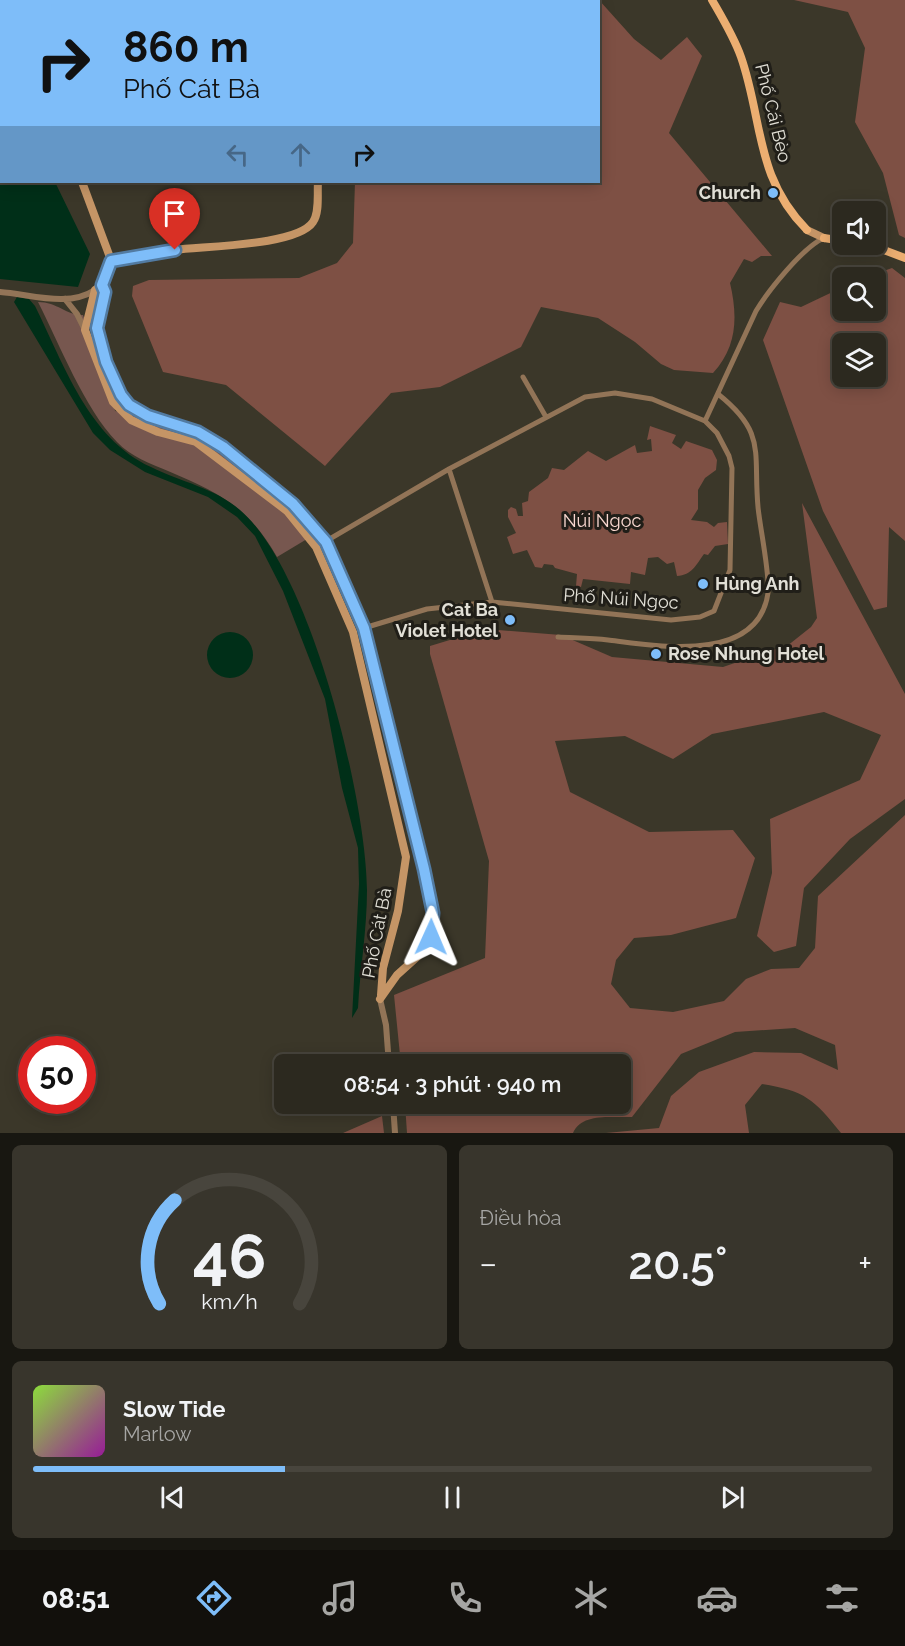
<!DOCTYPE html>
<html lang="vi">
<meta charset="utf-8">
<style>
body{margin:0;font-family:Raleway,sans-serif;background:#38352c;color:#f1f3f6;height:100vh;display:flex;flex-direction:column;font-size:22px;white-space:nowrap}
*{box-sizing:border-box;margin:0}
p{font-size:20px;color:#a6a6a4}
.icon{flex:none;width:33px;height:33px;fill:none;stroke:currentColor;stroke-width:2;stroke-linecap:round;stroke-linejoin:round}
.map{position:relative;height:1133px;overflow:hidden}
.sheet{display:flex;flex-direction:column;gap:12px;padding:12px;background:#181711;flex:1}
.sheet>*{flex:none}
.guide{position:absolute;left:0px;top:0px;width:600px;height:183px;box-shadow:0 3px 15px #0003,0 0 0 2px #48453d;background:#7ebdf9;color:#111;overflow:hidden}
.fabs{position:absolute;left:832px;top:201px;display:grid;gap:12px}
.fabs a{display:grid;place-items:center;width:54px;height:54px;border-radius:9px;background:#2c291f;box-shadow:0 3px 15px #0003,0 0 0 2px #48453d;font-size:30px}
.speed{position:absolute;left:18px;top:1036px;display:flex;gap:12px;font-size:30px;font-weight:700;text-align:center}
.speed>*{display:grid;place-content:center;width:78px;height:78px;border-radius:50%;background:#2c291f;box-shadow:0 3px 15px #0003,0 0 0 2px #48453d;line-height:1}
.speed .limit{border:9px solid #d22;background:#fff;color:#111}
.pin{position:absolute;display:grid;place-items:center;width:51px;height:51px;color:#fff;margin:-62px -26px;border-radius:50% 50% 50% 0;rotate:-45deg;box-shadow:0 0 6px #0007}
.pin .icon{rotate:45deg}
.me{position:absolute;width:66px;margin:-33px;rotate:1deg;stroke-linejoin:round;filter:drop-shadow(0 0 4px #0008)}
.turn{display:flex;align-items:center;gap:21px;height:126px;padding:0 24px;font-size:27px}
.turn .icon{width:78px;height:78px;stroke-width:2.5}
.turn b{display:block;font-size:42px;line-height:51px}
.lanes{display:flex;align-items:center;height:57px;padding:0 24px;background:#0003;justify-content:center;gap:30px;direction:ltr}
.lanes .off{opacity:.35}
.big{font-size:45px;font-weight:600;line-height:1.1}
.sheet .widget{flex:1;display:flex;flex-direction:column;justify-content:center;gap:9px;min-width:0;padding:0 21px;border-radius:9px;background:#38352c}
.sheet .dial{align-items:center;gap:0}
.dial svg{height:156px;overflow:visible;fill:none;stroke:#48453d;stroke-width:7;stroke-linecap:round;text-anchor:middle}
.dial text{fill:#f1f3f6;stroke:none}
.song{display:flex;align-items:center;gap:18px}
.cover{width:72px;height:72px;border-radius:9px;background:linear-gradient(135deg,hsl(90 70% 55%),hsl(300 70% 35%))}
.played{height:6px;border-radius:3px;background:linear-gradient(90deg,#7ebdf9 30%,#48453d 30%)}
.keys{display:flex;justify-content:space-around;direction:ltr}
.heat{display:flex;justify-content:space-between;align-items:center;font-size:33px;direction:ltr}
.sheet .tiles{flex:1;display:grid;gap:12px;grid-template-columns:1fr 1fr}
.widget:last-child{grid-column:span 2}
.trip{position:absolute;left:274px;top:1054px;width:357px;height:60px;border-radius:9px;background:#2c291f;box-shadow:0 3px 15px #0003,0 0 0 2px #48453d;font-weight:600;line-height:60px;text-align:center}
.tabs{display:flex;height:96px;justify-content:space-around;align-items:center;background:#12100c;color:#a6a6a4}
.tabs .icon{width:42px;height:42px}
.tabs .current{color:#7ebdf9}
.tabs b{font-size:27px;color:#f1f3f6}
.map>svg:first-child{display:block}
</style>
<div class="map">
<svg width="905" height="1133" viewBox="0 0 905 1133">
<rect width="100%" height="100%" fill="#3b3729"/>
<path fill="#77574f" d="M38,302C58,302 67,316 83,315L113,397L115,411L133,414L168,430L200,439L283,500L298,514L312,536L277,557C248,507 220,493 168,471C151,464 130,456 117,442C84,408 60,345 38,302Z"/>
<path fill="#7e5044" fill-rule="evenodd" d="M0,0H297L2,2L1,45Z
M551,0H599L634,39L661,60L687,37L702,56L669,133L772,256H761L752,262L744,259L730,283C738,317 737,347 713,373L674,370L661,364L635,342L598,318L541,307L521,347L440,387L391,393L325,466L226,385L163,372L132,296L133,286L149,280L299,278L337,263L353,243L355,182H598V2Z
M794,0H905V238L899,235L883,173L855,122L865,48L848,12Z
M892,268L905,278V541L889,527L887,607L874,610L823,511L763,340L780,302L801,307L843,287V310H876V278L867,277ZM843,344H876V376H843Z
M650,426L676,435L672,443L681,449L686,441L712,450L717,460L716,470L705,478L698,490V509L691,520L707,522L714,527L718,523L727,522L728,544L715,546L708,555L704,554C696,565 692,575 677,576L674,562L667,564L658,557L648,558L645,575L631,572L630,584L583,579L581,587L576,586L577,574L555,568L553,565L544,564L542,568L535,567L527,550L513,554L507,537L516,533L508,517V510L511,507L516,509L518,516H523L522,503L528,501L529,492L548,478L552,468L564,470L588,451L606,461L635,445L637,453L652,451L651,439L647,440Z
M802,503L905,694V799L850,839L804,888L796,946L774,952L757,936L772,873L770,819L860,780L881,735L824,712L712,734L673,759L625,736L555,741L570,792L649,832L733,830L755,858L736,918L671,935L634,938L616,960L611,984L630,1008L673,1012L724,1001L746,979L771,969L799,968L815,948L818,896L905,815V1133H841C814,1099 805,1091 762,1084L745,1105L749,1133H606L659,1128L671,1096L699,1072L754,1052L801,1053L838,1070L835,1045L795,1028L735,1032L681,1054L632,1117C613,1118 582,1112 573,1133H407L405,1104H621V1065H401L394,995L485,958L489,861L430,654V646L486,629L561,635L612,657L723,667L776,649L777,654L811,627L817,618Z
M382,1116L384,1133H343Z"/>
<path fill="#002f18" d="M0,129L2,182H55L90,254L78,287L0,279Z
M17,297L29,299L35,306C64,364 88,438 151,467C181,482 215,488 240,510C311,571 366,798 367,890C367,930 360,969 358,1008L352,1018L359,884L358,848L342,788L325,699L283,591L255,536L237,517L208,497L145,472L110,450L93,433L14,302Z
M207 655a23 23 0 1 1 46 0a23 23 0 1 1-46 0Z"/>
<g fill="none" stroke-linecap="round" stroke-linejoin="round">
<path stroke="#927457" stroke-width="5" d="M523,377L546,417
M705,421L756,311C768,291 803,247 824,238
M449,469L492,602
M316,547L449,469L585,397L615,393L652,399L705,421L717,433L729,456L732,468L730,570L714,611L700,617L671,620L492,602L427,609L364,628
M558,637C574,638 591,638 608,640C657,646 758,664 768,593C770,574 760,528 758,507C753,452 767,433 718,394"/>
<path stroke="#927457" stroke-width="6" d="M0,292C30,294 68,308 95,290
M65,299L77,314L85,330
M380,999L386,1025L389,1065
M393,1104L395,1133"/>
<path stroke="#c59566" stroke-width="8" d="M336,2V0
M0,100L2,101
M82,182L111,260
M318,182C317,193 320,212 313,222C297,246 204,246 175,250C154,253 132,257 111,260L102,285L105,292L97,328L106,362L121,395L129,405L148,416L198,432L223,447L293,504L326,542L364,628L424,869L434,924L427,948L397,975L380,999
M807,230L824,238
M102,285L95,290L85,330L113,402L131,420L158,432L196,442L287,511L316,547L353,632L406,857L398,911L383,968L381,995"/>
<path stroke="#ecae71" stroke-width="8" d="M712,0C723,19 734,37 741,57C763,120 755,178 807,230
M824,238L843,241
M868,244L905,258"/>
</g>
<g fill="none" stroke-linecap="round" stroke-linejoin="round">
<g stroke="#527ba2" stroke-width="15">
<path id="route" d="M175,250L111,261L102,285L105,292L97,328L106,362L121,395L129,405L148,416L198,432L223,447L293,504L326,542L364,628L424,869L433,913L431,937"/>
</g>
<use href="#route" stroke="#7ebdf9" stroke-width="10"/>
</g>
<g fill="#7ebdf9" stroke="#201e18" stroke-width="2">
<circle cx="773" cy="193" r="6"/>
<circle cx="703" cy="584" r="6"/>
<circle cx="510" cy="620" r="6"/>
<circle cx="656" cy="654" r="6"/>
</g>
<g text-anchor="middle" stroke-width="6" stroke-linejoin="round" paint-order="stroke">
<g font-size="18" fill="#e1dfd6" stroke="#201e18">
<text transform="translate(773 113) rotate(76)" y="6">Phố Cái Bèo</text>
<text transform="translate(621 599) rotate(4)" y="6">Phố Núi Ngọc</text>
<text transform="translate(377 933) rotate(-79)" y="6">Phố Cát Bà</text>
</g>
<g font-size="18" font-weight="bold" fill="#e1dfd6" stroke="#201e18" text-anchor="end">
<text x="761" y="199">Church</text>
<text x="715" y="590" text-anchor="start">Hùng Anh</text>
<text x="498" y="616">Cat Ba<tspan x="498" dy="21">Violet Hotel</tspan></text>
<text x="668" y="660" text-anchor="start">Rose Nhung Hotel</text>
</g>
<g font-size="18" fill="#f9d8d0" stroke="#201e18">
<text x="602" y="527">Núi Ngọc</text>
</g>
</g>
</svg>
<div class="fabs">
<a><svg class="icon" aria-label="sound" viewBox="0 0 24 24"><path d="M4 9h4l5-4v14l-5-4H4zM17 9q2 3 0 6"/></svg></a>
<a><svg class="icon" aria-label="search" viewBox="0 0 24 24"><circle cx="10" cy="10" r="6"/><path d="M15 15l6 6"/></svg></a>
<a><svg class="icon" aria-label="layers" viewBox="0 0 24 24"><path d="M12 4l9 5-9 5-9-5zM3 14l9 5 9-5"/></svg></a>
</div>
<div class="speed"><div class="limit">50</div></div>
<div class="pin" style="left:175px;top:250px;background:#d93025"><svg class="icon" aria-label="arrive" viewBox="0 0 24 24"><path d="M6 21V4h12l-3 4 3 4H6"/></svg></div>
<svg class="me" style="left:431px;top:937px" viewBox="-20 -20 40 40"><path d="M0-17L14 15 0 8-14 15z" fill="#7ebdf9" stroke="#fff" stroke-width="4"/></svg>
<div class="trip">08:54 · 3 phút · 940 m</div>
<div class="guide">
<div class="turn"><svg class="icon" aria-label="right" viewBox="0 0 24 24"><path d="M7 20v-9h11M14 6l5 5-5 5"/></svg><div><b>860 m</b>Phố Cát Bà</div></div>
<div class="lanes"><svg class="icon off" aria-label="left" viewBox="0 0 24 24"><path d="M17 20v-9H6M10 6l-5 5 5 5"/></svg><svg class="icon off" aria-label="ahead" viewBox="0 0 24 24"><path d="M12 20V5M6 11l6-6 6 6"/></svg><svg class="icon" aria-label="right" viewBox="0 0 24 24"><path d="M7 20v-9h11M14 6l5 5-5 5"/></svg></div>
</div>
</div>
<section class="sheet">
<div class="tiles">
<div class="widget dial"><svg viewBox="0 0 100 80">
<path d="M14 69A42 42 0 1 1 86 69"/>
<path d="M14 69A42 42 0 0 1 22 16" stroke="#7ebdf9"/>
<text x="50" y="56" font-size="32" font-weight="700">46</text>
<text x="50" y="72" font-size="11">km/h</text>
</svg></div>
<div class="widget"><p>Điều hòa</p>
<div class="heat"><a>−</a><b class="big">20.5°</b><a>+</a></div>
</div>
<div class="widget">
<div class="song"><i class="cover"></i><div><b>Slow Tide</b><p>Marlow</p></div></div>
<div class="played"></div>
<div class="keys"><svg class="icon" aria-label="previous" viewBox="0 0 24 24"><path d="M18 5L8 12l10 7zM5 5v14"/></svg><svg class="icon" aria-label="pause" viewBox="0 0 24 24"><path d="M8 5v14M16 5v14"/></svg><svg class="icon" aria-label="next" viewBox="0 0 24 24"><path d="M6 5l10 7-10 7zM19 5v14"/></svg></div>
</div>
</div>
</section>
<nav class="tabs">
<b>08:51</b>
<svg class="icon current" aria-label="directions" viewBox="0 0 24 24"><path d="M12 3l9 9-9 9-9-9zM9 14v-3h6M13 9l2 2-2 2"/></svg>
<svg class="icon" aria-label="music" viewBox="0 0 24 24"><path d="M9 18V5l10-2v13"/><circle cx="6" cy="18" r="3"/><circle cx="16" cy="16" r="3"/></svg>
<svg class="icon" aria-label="phone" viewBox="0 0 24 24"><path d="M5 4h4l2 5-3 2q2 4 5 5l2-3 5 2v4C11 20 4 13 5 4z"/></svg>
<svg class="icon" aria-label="climate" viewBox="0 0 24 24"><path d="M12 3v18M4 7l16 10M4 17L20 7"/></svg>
<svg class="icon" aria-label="car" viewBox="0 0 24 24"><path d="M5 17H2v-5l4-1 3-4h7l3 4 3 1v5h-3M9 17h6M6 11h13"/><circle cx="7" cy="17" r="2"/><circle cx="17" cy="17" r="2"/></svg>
<svg class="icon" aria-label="filters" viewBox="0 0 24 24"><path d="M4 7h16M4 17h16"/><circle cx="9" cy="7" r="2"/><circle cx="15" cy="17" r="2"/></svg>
</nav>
